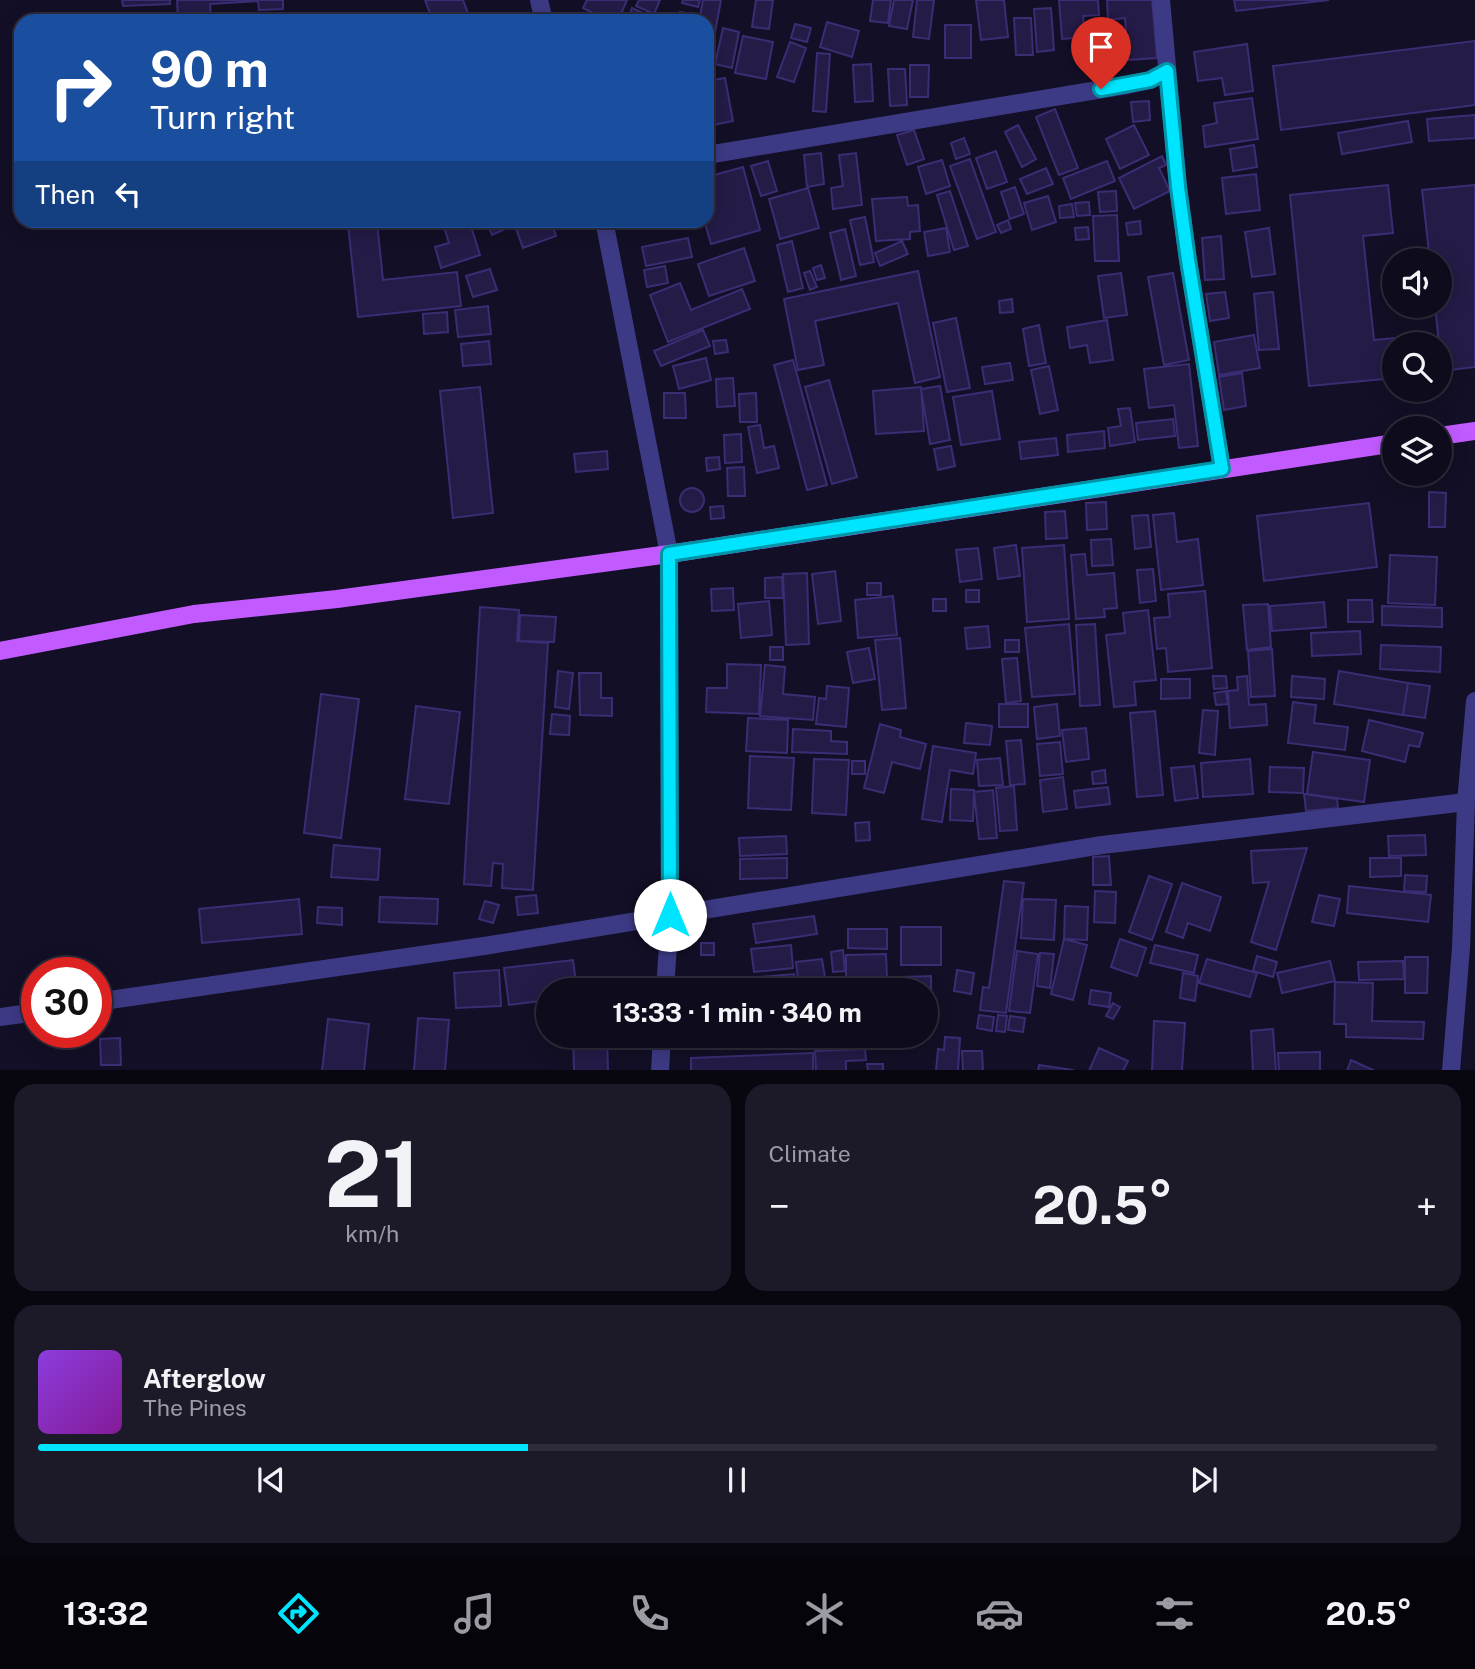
<!DOCTYPE html>
<meta charset="utf-8">
<style>
body{margin:0;font-family:"Public Sans",sans-serif;background:#1c1929;color:#f1f3f6;height:100vh;display:flex;flex-direction:column;font-size:26px;white-space:nowrap}
*{box-sizing:border-box;margin:0}
p{font-size:23px;color:#9b9ba3}
.icon{flex:none;width:38px;height:38px;fill:none;stroke:currentColor;stroke-width:2;stroke-linecap:round;stroke-linejoin:round}
.map{position:relative;height:1070px;overflow:hidden}
.side{display:flex;flex-direction:column;gap:14px;padding:14px;background:#08060f;flex:1}
.side>*{flex:none}
.top-card{position:absolute;left:14px;top:14px;width:700px;height:214px;border-radius:21px;box-shadow:0 4px 18px #0003,0 0 0 2px #2e2b3b;background:#1a4fa0;color:#fff;overflow:hidden}
.buttons{position:absolute;left:1382px;top:248px;display:grid;gap:14px}
.buttons a{display:grid;place-items:center;width:70px;height:70px;border-radius:50%;background:#0e0b1c;box-shadow:0 4px 18px #0003,0 0 0 2px #2e2b3b;font-size:35px}
.speed{position:absolute;left:21px;top:957px;display:flex;gap:14px;font-size:35px;font-weight:700;text-align:center}
.speed>*{display:grid;place-content:center;width:91px;height:91px;border-radius:50%;background:#0e0b1c;box-shadow:0 4px 18px #0003,0 0 0 2px #2e2b3b;line-height:1}
.speed .limit{border:10px solid #d22;background:#fff;color:#111}
.pin{position:absolute;display:grid;place-items:center;width:60px;height:60px;color:#fff;margin:-72px -30px;border-radius:50% 50% 50% 0;rotate:-45deg;box-shadow:0 0 7px #0007}
.pin .icon{rotate:45deg}
.me{position:absolute;width:77px;margin:-38px;rotate:0deg;stroke-linejoin:round;filter:drop-shadow(0 0 5px #0008)}
.turn{display:flex;align-items:center;gap:24px;height:147px;padding:0 21px;font-size:32px}
.turn .icon{width:91px;height:91px;stroke-width:2.5}
.turn b{display:block;font-size:49px;line-height:60px}
.then{display:flex;align-items:center;height:66px;padding:0 21px;background:#0003;gap:14px;font-size:26px}
.big{font-size:52px;font-weight:700;line-height:1.1}
.side .tile{flex:1;display:flex;flex-direction:column;justify-content:center;gap:10px;min-width:0;padding:0 24px;border-radius:21px;background:#1c1929}
.side .dial{align-items:center;gap:0}
.dial b{font-size:91px;line-height:1}
.song{display:flex;align-items:center;gap:21px}
.cover{width:84px;height:84px;border-radius:10px;background:linear-gradient(135deg,hsl(270 70% 55%),hsl(290 70% 35%))}
.played{height:7px;border-radius:4px;background:linear-gradient(90deg,#00e5ff 35%,#2e2b3b 35%)}
.keys{display:flex;justify-content:space-around;direction:ltr}
.heat{display:flex;justify-content:space-between;align-items:center;font-size:38px;direction:ltr}
.side .tiles{flex:1;display:grid;gap:14px;grid-template-columns:1fr 1fr}
.tile:last-child{grid-column:span 2}
.trip{position:absolute;left:536px;top:978px;width:402px;height:70px;border-radius:35px;background:#0e0b1c;box-shadow:0 4px 18px #0003,0 0 0 2px #2e2b3b;font-weight:700;line-height:70px;text-align:center}
.menu{display:flex;height:112px;justify-content:space-around;align-items:center;background:#06040b;color:#9b9ba3}
.menu .icon{width:49px;height:49px}
.menu .current{color:#00e5ff}
.menu b{font-size:32px;color:#f1f3f6}
.map>svg:first-child{display:block}
</style>
<div class="map">
<svg width="1475" height="1071" viewBox="0 0 1475 1071">
<rect width="100%" height="100%" fill="#130f26"/>
<path fill="#241b47" stroke="#3b2d73" stroke-width="2" d="M122,0H170V4L123,6Z
M177,0H283V9L259,10L258,1L210,4L211,18L178,20Z
M425,0H463L471,21H433Z
M587,0H627L618,21H591L595,14L583,8Z
M639,0H660L654,14L636,6Z
M683,0H700L698,7L682,3Z
M703,0H721L711,54L707,53V21H699Z
M756,0H773L769,29L752,27Z
M873,0H891L888,23L870,21Z
M894,0H913L907,29L889,26Z
M917,0H934L929,39L913,37Z
M976,0H1004L1008,37L981,40Z
M1059,0H1098L1099,15L1083,16L1085,37L1062,39Z
M1107,0H1152L1157,58L1128,60L1125,18L1108,20Z
M1234,0H1329L1236,11Z
M632,8L660,21H627Z
M1051,8L1054,50L1037,52L1034,9Z
M680,12L697,15L695,21H678Z
M1014,18H1031L1033,55H1016Z
M827,22L859,31L852,57L820,47Z
M795,24L811,28L807,42L791,38Z
M945,25H971V58H945Z
M1116,26L1118,61L1102,62L1100,27Z
M723,28L739,32L732,68L715,64Z
M743,36L773,42L766,79L735,73Z
M1475,41V105L1281,130L1273,66Z
M790,42L806,48L794,82L777,77Z
M1247,44L1253,91L1225,95L1222,78L1198,81L1194,52Z
M817,53L830,54L826,112L813,111Z
M871,64L873,101L855,102L853,65Z
M910,65H929L928,97H910Z
M888,69H905L907,105L890,106Z
M707,75L708,81L725,78L733,121L708,126Z
M1252,98L1258,139L1205,147L1203,126L1217,123L1214,103Z
M1149,101L1150,120L1133,122L1131,102Z
M1055,109L1078,168L1059,175L1036,117Z
M1475,115V138L1429,141L1427,119Z
M1408,121L1412,142L1342,154L1338,133Z
M1018,125L1036,159L1022,167L1005,132Z
M1134,125L1149,155L1120,169L1106,139Z
M914,130L924,159L907,165L897,135Z
M964,138L970,154L956,159L951,143Z
M1254,145L1257,167L1233,171L1230,149Z
M996,151L1007,182L987,189L976,158Z
M821,153L824,184L807,187L804,155Z
M856,153L862,205L833,209L831,188L843,186L839,155Z
M1162,156L1166,165L1159,168L1170,191L1134,209L1119,178Z
M970,159L996,232L977,239L950,166Z
M942,160L950,186L926,194L918,167Z
M768,161L777,191L761,196L751,166Z
M1107,161L1115,181L1071,199L1063,178Z
M743,167L760,230L711,244L704,220H707V177Z
M1046,168L1053,184L1027,194L1020,179Z
M1256,174L1260,210L1226,214L1222,178Z
M1388,185L1393,233L1363,236L1374,340L1405,337L1406,345H1395V378L1309,386L1290,195Z
M1475,185V367L1442,371L1435,306H1440V261H1430L1422,190Z
M1015,187L1024,214L1010,219L1001,192Z
M808,188L819,228L780,239L769,199Z
M950,191L968,246L954,250L937,195Z
M1116,191L1117,211L1100,212L1098,192Z
M1048,196L1056,222L1032,230L1024,203Z
M907,197L908,206L918,205L920,231L910,232V239L876,241L872,199Z
M1089,202L1090,215L1077,216L1075,203Z
M1072,204L1074,217L1060,218L1059,206Z
M1117,215L1119,261H1095L1093,216Z
M865,217L874,262L860,265L850,220Z
M442,220H469L480,255L441,268L435,247L449,243Z
M486,220H509L512,226L492,235Z
M513,220H550L556,236L523,248Z
M1008,220L1011,229L1001,233L997,225Z
M1140,221L1141,234L1128,235L1126,223Z
M377,222L383,280L457,272L461,306L358,317L348,225Z
M1088,227L1089,239L1076,240L1075,228Z
M946,228L950,252L928,256L924,232Z
M1269,228L1275,274L1252,277L1245,232Z
M845,229L856,276L841,280L830,233Z
M1221,236L1224,279L1205,280L1202,238Z
M688,238L692,257L646,266L642,247Z
M792,241L803,288L788,292L777,245Z
M902,241L908,254L880,266L875,253Z
M744,248L755,281L709,296L698,264Z
M821,265L825,278L817,280L813,268Z
M665,266L668,283L647,287L644,270Z
M490,269L497,290L473,297L466,276Z
M810,271L817,287L810,290L804,273Z
M918,271L940,377L915,383L898,303L815,321L824,365L798,370L784,299Z
M1121,273L1127,315L1104,318L1098,276Z
M1173,273L1189,360L1164,365L1148,277Z
M680,283L691,310L742,289L750,309L668,342L650,295Z
M1225,292L1229,318L1210,321L1206,294Z
M1273,292L1279,349L1259,350L1254,294Z
M1012,299L1013,312L1000,313L999,301Z
M488,306L491,334L458,337L455,310Z
M447,312L448,332L424,334L423,314Z
M956,318L970,388L947,392L933,323Z
M1107,320L1113,360L1090,363L1087,345L1070,348L1067,327Z
M1039,325L1046,363L1029,366L1023,329Z
M703,330L710,346L661,366L654,351Z
M1254,335L1260,368L1219,375L1214,342Z
M726,340L728,352L715,354L713,341Z
M489,341L491,364L463,366L461,344Z
M706,358L711,380L679,389L673,366Z
M793,360L827,485L807,490L774,365Z
M1010,363L1013,380L985,384L982,367Z
M1189,364L1198,446L1179,448L1174,405L1149,408L1144,369Z
M1049,366L1058,410L1040,414L1031,370Z
M1242,373L1246,406L1224,410L1219,377Z
M733,378L735,406L717,407L716,379Z
M829,380L857,477L832,484L805,387Z
M940,386L950,440L930,444L921,389Z
M480,387L493,513L453,518L440,391Z
M921,387L924,431L876,434L873,391Z
M992,391L1000,439L961,445L953,397Z
M664,393H685L686,418H664Z
M756,393L757,422H740L739,394Z
M1130,408L1135,442L1110,446L1108,428L1121,426L1118,409Z
M1173,419L1175,436L1138,440L1136,423Z
M760,425L764,448L774,446L779,468L757,473L748,427Z
M1104,431L1105,448L1068,452L1067,435Z
M741,434L742,462L725,463L724,435Z
M1056,438L1058,455L1021,459L1019,442Z
M951,446L955,466L938,470L934,449Z
M607,451L608,469L576,472L574,454Z
M719,457L720,469L707,471L706,458Z
M744,467L745,496H728L727,468Z
M680 500a12 12 0 1 1 24 0a12 12 0 1 1-24 0Z
M1429,492L1446,493L1445,527H1429Z
M1106,502L1107,529L1087,530L1086,503Z
M1369,503L1377,567L1264,581L1257,516Z
M723,506L724,518L711,519L710,507Z
M1065,511L1067,538L1046,539L1045,512Z
M1174,513L1177,542L1198,539L1203,585L1161,590L1153,515Z
M1148,515L1151,547L1135,549L1132,516Z
M1111,539L1113,565L1092,566L1091,540Z
M1016,545L1020,576L998,579L994,548Z
M1064,545L1069,619L1027,622L1022,548Z
M978,548L982,579L960,582L956,550Z
M1085,554L1087,575L1114,573L1117,608L1104,609L1105,617L1076,619L1071,555Z
M1390,555L1437,557L1435,605L1388,603Z
M1153,569L1156,601L1140,603L1137,570Z
M835,571L841,621L818,624L812,574Z
M807,573L809,644L786,645L783,574Z
M782,577L783,598H765V578Z
M867,583H881V595H867Z
M733,588L734,610L712,611L711,589Z
M966,590H979V602H966Z
M1205,591L1212,668L1168,672L1166,648L1157,649L1154,618L1170,617L1168,594Z
M893,596L897,635L858,638L855,600Z
M933,599H946V611H933Z
M1348,600H1372L1373,622H1348Z
M769,601L772,635L741,638L738,604Z
M1324,602L1326,627L1272,631L1270,606Z
M1268,604L1271,647L1247,650L1243,605Z
M1382,606L1442,608V627L1382,625Z
M480,607L519,610L517,641L548,643L533,890L502,888L503,864L493,863L491,886L464,884Z
M1148,610L1156,680L1134,682L1136,705L1114,707L1106,635L1125,633L1123,613Z
M520,615L556,617L554,642L519,641Z
M1069,624L1075,694L1032,697L1025,628Z
M1095,624L1100,705L1080,706L1076,625Z
M988,626L990,647L967,649L965,628Z
M1360,631L1361,654L1312,656L1311,633Z
M900,638L906,708L882,710L875,640Z
M1005,640H1019V652H1005Z
M1381,645L1441,647L1440,672L1380,669Z
M770,647H783V660H770Z
M869,648L875,679L853,683L847,652Z
M1272,649L1275,696L1251,697L1248,651Z
M1017,658L1021,701L1006,703L1002,659Z
M727,664L761,665L759,714L706,712L707,688H727Z
M765,665L785,667L783,694L815,697L813,720L760,716Z
M558,671L573,673L569,709L555,707Z
M1339,671L1408,683L1403,715L1334,704Z
M579,673H601V698H612V716L580,715Z
M1213,676H1226L1227,688L1214,689Z
M1247,676L1249,705L1266,704L1267,725L1230,728L1228,691L1238,690L1237,677Z
M1292,676L1325,679L1324,699L1291,697Z
M1161,679H1190V698L1161,699Z
M1408,683L1430,686L1425,718L1403,715Z
M827,686L849,688L846,727L816,724L819,698L826,699Z
M1226,691L1228,704L1216,705L1214,693Z
M321,694L359,699L341,838L304,833Z
M1293,702L1316,705L1314,723L1348,727L1345,750L1288,743Z
M999,704H1028V727H999Z
M1057,704L1060,736L1037,739L1034,707Z
M416,706L460,712L449,804L405,799Z
M1203,710L1218,711L1215,755L1199,753Z
M1155,711L1163,795L1137,797L1130,713Z
M552,714L570,716L569,735L550,734Z
M748,718L788,720L787,753L746,751Z
M1369,720L1423,733L1419,747L1409,745L1405,762L1362,751Z
M966,723L992,726L990,745L964,743Z
M880,724L901,730L900,737L926,744L920,769L892,762L884,793L864,788Z
M1086,728L1089,759L1066,762L1062,730Z
M793,729L831,731V741L847,742V754L792,752Z
M1021,740L1025,784L1010,785L1006,741Z
M1060,742L1063,774L1040,776L1037,744Z
M933,746L976,753L973,774L950,770L942,822L922,819Z
M1313,752L1370,760L1364,802L1307,794Z
M750,756L794,758L791,810L748,808Z
M1000,758L1003,785L979,786L977,760Z
M814,759L849,760L846,815L812,813Z
M1250,759L1253,794L1203,797L1201,763Z
M852,761H865V774H852Z
M1194,766L1198,798L1175,801L1171,768Z
M1270,767L1304,768L1303,793L1269,792Z
M1105,770L1106,783L1093,784L1092,772Z
M1063,777L1067,809L1043,812L1040,780Z
M1014,786L1017,830L1000,831L996,788Z
M1108,787L1110,804L1076,808L1074,791Z
M951,789L974,790L973,821L950,820Z
M993,790L997,838L979,839L974,792Z
M1304,794L1337,799L1338,808L1306,811Z
M869,822L870,840L856,841L855,823Z
M1425,835L1426,855L1389,856L1388,836Z
M786,836L787,854L740,856L739,838Z
M334,845L380,849L378,880L331,877Z
M1307,848L1276,950L1251,942L1269,882L1253,883L1251,851Z
M1109,856L1111,885H1093V857Z
M787,858V878L740,879V859Z
M1370,858H1401V876L1370,877Z
M1405,875L1427,876L1426,892L1404,891Z
M1149,876L1172,884L1152,940L1129,932Z
M1004,881L1024,883L1006,1013L980,1010L983,987L989,988Z
M1182,883L1221,897L1210,931L1188,923L1183,938L1166,932Z
M1349,886L1431,895L1428,922L1347,913Z
M1095,891L1116,892L1115,923L1094,922Z
M536,895L538,913L518,915L516,897Z
M1319,895L1340,899L1334,926L1312,922Z
M380,897L438,899L437,924L379,922Z
M299,899L302,934L202,943L199,909Z
M1023,899L1056,900L1054,940L1021,938Z
M485,901L499,905L493,923L479,919Z
M1065,906L1088,907L1087,940L1064,939Z
M318,907L342,908V925L317,923Z
M814,916L817,934L756,943L753,924Z
M901,927H941V965H901Z
M848,929H887V949L848,948Z
M1064,939L1087,945L1073,1000L1051,994Z
M1120,939L1146,948L1137,976L1111,967Z
M701,943H714V955H701Z
M791,945L793,968L754,972L751,949Z
M1155,945L1198,955L1194,973L1150,963Z
M843,950L845,971L833,972L831,952Z
M1017,951L1038,954L1030,1013L1009,1011Z
M1040,953L1054,954L1050,988L1037,986Z
M886,954L887,978L846,979V955Z
M1257,956L1277,962L1273,977L1253,971Z
M1405,957H1428L1427,993H1405Z
M822,959L825,977L798,980L796,962Z
M1207,959L1257,973L1250,997L1199,983Z
M573,960L577,990H548V1000L509,1005L504,968Z
M1330,961L1335,981L1282,993L1277,973Z
M1403,961L1404,979L1359,980L1358,962Z
M499,970L501,1006L456,1008L454,973Z
M957,970L974,973L971,994L954,991Z
M1183,973L1198,976L1195,1001L1180,998Z
M794,974L796,990H752V987L760,986L759,977Z
M931,976V992H926V990H903V977Z
M865,982L867,990H848L847,985Z
M1335,982L1373,983L1372,1021L1424,1022L1423,1039L1346,1037V1024H1334Z
M821,985V990H802V986Z
M1091,990L1111,993L1109,1007L1089,1004Z
M1113,1003L1120,1007L1113,1019L1106,1016Z
M979,1015L994,1017L992,1031L977,1028Z
M998,1015L1007,1016L1005,1032L996,1031Z
M1010,1016L1025,1018L1023,1032L1008,1030Z
M418,1018L449,1020L445,1071H414Z
M328,1019L369,1024L364,1071H322Z
M1154,1021L1185,1023L1182,1071H1152Z
M1273,1029L1276,1071H1253L1251,1031Z
M573,1036H607L608,1071H574Z
M764,1036H799L800,1043L765,1046Z
M804,1036H821L822,1047L805,1048Z
M945,1037L960,1038L958,1071H936L938,1049L944,1050Z
M120,1038L121,1065H101L100,1039Z
M1099,1048L1128,1061L1123,1071H1089Z
M865,1049L866,1060L846,1061V1071H816L815,1051Z
M962,1051H982L983,1071H963Z
M1320,1052V1071H1279L1278,1053Z
M813,1053V1071H691V1058Z
M1351,1060L1375,1071H1347Z
M867,1064H883V1071H868Z
M1039,1065L1073,1070V1071H1038Z"/>
<g fill="none" stroke-linecap="round" stroke-linejoin="round">
<path stroke="#3d3a85" stroke-width="18" d="M539,0L544,21
M1161,0L1178,187L1188,260L1222,469
M707,155L1127,85L1150,80L1167,71
M604,220L669,554L670,915L665,990
M96,1002L484,946L1102,845L1466,802
M0,1017L37,1012
M660,1071L662,1036
M1451,1071L1461,948L1466,802L1475,701"/>
<path stroke="#c25bff" stroke-width="18" d="M1440,436L1475,431
M0,651L194,614L337,599L669,554L1395,443"/>
</g>
<g fill="none" stroke-linecap="round" stroke-linejoin="round">
<g stroke="#0095a6" stroke-width="18">
<path id="route" d="M670,915L669,554L1222,469L1188,260L1178,187L1167,71L1150,80L1101,89"/>
</g>
<use href="#route" stroke="#00e5ff" stroke-width="12"/>
</g>
</svg>
<div class="buttons">
<a><svg class="icon" aria-label="sound" viewBox="0 0 24 24"><path d="M4 9h4l5-4v14l-5-4H4zM17 9q2 3 0 6"/></svg></a>
<a><svg class="icon" aria-label="search" viewBox="0 0 24 24"><circle cx="10" cy="10" r="6"/><path d="M15 15l6 6"/></svg></a>
<a><svg class="icon" aria-label="layers" viewBox="0 0 24 24"><path d="M12 4l9 5-9 5-9-5zM3 14l9 5 9-5"/></svg></a>
</div>
<div class="speed"><div class="limit">30</div></div>
<div class="pin" style="left:1101px;top:89px;background:#d93025"><svg class="icon" aria-label="arrive" viewBox="0 0 24 24"><path d="M6 21V4h12l-3 4 3 4H6"/></svg></div>
<svg class="me" style="left:670px;top:915px" viewBox="-20 -20 40 40"><circle r="19" fill="#fff"/><path d="M0-13L10 11 0 6-10 11z" fill="#00e5ff"/></svg>
<div class="trip">13:33 · 1 min · 340 m</div>
<div class="top-card">
<div class="turn"><svg class="icon" aria-label="right" viewBox="0 0 24 24"><path d="M7 20v-9h11M14 6l5 5-5 5"/></svg><div><b>90 m</b>Turn right</div></div>
<div class="then">Then<svg class="icon" aria-label="left" viewBox="0 0 24 24"><path d="M17 20v-9H6M10 6l-5 5 5 5"/></svg></div>
</div>
</div>
<section class="side">
<div class="tiles">
<div class="tile dial"><b>21</b><p>km/h</p></div>
<div class="tile"><p>Climate</p>
<div class="heat"><a>−</a><b class="big">20.5°</b><a>+</a></div>
</div>
<div class="tile">
<div class="song"><i class="cover"></i><div><b>Afterglow</b><p>The Pines</p></div></div>
<div class="played"></div>
<div class="keys"><svg class="icon" aria-label="previous" viewBox="0 0 24 24"><path d="M18 5L8 12l10 7zM5 5v14"/></svg><svg class="icon" aria-label="pause" viewBox="0 0 24 24"><path d="M8 5v14M16 5v14"/></svg><svg class="icon" aria-label="next" viewBox="0 0 24 24"><path d="M6 5l10 7-10 7zM19 5v14"/></svg></div>
</div>
</div>
</section>
<nav class="menu">
<b>13:32</b>
<svg class="icon current" aria-label="directions" viewBox="0 0 24 24"><path d="M12 3l9 9-9 9-9-9zM9 14v-3h6M13 9l2 2-2 2"/></svg>
<svg class="icon" aria-label="music" viewBox="0 0 24 24"><path d="M9 18V5l10-2v13"/><circle cx="6" cy="18" r="3"/><circle cx="16" cy="16" r="3"/></svg>
<svg class="icon" aria-label="phone" viewBox="0 0 24 24"><path d="M5 4h4l2 5-3 2q2 4 5 5l2-3 5 2v4C11 20 4 13 5 4z"/></svg>
<svg class="icon" aria-label="climate" viewBox="0 0 24 24"><path d="M12 3v18M4 7l16 10M4 17L20 7"/></svg>
<svg class="icon" aria-label="car" viewBox="0 0 24 24"><path d="M5 17H2v-5l4-1 3-4h7l3 4 3 1v5h-3M9 17h6M6 11h13"/><circle cx="7" cy="17" r="2"/><circle cx="17" cy="17" r="2"/></svg>
<svg class="icon" aria-label="filters" viewBox="0 0 24 24"><path d="M4 7h16M4 17h16"/><circle cx="9" cy="7" r="2"/><circle cx="15" cy="17" r="2"/></svg>
<b>20.5°</b>
</nav>
